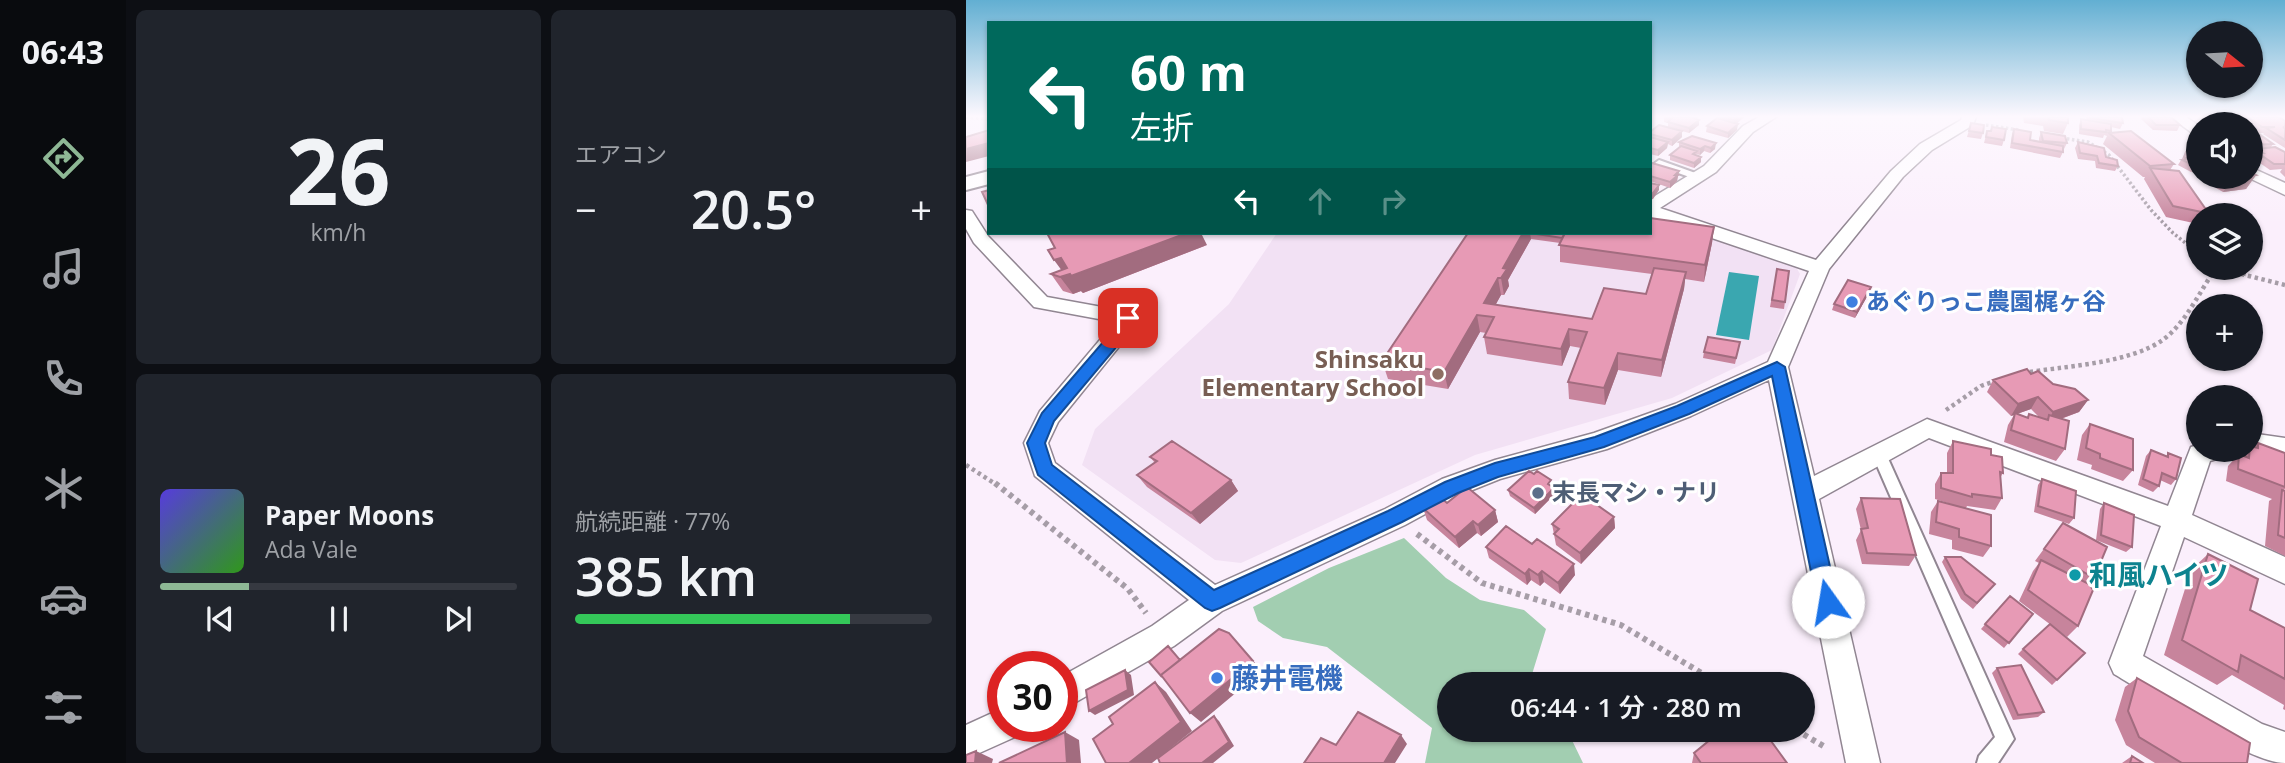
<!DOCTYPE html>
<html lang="ja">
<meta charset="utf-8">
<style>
body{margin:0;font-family:"Open Sans","Noto Sans JP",sans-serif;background:#20242c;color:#f1f3f6;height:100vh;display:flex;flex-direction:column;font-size:26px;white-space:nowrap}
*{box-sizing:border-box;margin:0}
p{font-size:23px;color:#9ea1a6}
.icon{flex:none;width:38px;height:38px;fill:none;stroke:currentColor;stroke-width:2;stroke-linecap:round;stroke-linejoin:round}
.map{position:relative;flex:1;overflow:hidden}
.details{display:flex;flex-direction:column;gap:10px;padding:10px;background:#0d0f14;width:840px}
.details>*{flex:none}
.guide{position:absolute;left:21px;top:21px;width:665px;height:214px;border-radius:0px;box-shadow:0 2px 5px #0004;background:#00695c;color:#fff;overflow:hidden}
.needle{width:46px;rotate:108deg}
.buttons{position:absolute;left:1220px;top:21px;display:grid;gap:14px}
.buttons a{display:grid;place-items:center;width:77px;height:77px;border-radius:50%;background:#171b24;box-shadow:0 2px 5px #0004;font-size:35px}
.speed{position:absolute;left:21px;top:651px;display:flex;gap:14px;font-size:35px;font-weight:700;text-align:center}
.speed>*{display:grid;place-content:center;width:91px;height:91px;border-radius:50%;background:#171b24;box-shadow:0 2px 5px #0004;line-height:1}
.speed .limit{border:10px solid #d22;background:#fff;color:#111}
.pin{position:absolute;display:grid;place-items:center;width:60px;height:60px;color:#fff;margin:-30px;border-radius:14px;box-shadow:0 4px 10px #0006}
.me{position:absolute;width:77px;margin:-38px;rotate:347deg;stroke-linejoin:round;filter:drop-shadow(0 0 5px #0008)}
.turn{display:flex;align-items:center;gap:24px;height:147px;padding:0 28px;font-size:32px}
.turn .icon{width:91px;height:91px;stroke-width:2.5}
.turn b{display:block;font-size:49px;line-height:60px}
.lanes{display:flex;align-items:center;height:66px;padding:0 28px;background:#0003;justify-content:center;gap:35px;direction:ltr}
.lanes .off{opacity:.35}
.big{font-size:52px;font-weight:600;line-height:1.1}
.details .card{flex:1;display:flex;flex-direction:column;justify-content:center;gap:10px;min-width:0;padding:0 24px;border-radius:10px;background:#20242c}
.details .dial{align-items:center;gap:0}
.dial b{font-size:91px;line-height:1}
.song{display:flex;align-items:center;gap:21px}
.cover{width:84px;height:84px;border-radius:10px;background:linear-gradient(135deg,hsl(250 70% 55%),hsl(110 70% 35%))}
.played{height:7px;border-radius:4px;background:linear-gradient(90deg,#8eb895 25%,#363941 25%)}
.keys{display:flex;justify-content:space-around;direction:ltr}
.heat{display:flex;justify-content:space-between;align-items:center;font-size:38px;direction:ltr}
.charge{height:10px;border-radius:5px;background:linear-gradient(90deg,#34c759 77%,#363941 0)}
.details .tiles{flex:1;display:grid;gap:10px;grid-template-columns:repeat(2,1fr)}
.trip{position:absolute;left:471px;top:672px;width:378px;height:70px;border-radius:35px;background:#171b24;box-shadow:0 2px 5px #0004;font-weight:600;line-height:70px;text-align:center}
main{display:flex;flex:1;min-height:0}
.tabs{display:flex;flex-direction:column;width:126px;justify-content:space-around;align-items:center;background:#090b0e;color:#9ea1a6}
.tabs .icon{width:49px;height:49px}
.tabs .selected{color:#8eb895}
.tabs b{font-size:32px;color:#f1f3f6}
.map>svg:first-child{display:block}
</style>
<main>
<nav class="tabs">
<b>06:43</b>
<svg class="icon selected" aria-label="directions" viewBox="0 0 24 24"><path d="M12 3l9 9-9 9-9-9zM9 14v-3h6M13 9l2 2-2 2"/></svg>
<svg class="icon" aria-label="music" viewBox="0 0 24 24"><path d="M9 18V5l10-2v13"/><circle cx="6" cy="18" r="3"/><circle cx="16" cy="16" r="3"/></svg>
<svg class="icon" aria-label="phone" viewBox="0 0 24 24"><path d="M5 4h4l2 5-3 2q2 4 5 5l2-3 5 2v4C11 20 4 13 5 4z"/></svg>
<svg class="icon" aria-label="climate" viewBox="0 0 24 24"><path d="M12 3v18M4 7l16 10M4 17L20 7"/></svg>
<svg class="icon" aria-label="car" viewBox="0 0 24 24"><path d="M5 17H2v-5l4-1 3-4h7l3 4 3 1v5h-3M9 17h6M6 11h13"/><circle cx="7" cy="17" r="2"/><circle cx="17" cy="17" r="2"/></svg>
<svg class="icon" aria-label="filters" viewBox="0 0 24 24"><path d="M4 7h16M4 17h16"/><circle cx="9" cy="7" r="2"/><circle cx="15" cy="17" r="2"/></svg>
</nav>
<section class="details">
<div class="tiles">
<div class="card dial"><b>26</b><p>km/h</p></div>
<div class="card"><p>エアコン</p>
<div class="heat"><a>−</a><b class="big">20.5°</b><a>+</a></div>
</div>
<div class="card">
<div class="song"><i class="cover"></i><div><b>Paper Moons</b><p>Ada Vale</p></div></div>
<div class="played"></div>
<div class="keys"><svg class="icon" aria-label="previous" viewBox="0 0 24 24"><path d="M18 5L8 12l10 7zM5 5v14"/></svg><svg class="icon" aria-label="pause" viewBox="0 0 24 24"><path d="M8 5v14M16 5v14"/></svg><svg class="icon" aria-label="next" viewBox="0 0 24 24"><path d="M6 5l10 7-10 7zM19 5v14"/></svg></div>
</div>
<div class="card"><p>航続距離 · 77%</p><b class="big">385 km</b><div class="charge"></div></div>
</div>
</section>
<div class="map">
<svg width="1319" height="763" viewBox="0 0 1319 763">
<rect width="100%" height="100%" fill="#fbeffc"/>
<path fill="#f2e1f4" d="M684,217L830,267L834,274L806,350L706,398L509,455L275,563L249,560L116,465L129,429L263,304L311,233H684Z"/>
<path fill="#a2ceb1" d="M438,538L480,578L514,600L558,610L580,629L563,684H483V730H598L603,734L617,763H459L466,728L361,647L317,638L292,621L287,607L363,568Z"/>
<path fill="#3aa7b0" d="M763,272L793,276L783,340L750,335Z"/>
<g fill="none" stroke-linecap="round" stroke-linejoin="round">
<g stroke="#918692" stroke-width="4">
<path id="service" d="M693,160L735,175L736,177L729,179L690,165L689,163Z
M913,449L918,450L920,454L1048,739L1032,763H1011L1013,756L1029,737L906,454L908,450Z"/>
</g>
<g stroke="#918692" stroke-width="3">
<path id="minor" d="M793,117H810L787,132L750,172L694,208L850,260L925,171L954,144L995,120L996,117H1010L1007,125L966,150L937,177L863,269L822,367L848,476L961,419L1202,506L1225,447L1232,445V450H1260L1257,457L1244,461L1226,515L1319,557V584L1218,537L1177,656L1296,724L1319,732V763C1282,763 1184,695 1148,674L1143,663L1195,526L963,438L853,499L914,763H880L803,380L725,416L641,449L534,479L494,495L439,525L256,611L208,646L96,710V676L186,626L223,600L69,476L58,443L74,411L149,322L68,307L8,243L0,229V210L6,211L22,236L81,297L169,313L172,318L164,333L92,422L82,443L89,463L249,585L419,509L476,479L529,460L628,433L709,404L802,362L843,271L684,217V199L738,166L777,126Z
M1204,117H1220L1232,125V137Z
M1307,117H1319V124Z
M1284,167L1319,183V195L1281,177H1284Z
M1284,433L1319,438V458L1278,450H1284Z
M37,708V726H53L49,737L0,759V725Z"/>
</g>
<g stroke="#918692" stroke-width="4">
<path id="tertiary" d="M23,171V184L0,190V177Z"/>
</g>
<path stroke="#a69da7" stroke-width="3.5" stroke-dasharray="2.5 2.5" stroke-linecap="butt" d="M0,117L23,119
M1020,125L1053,130
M1096,138L1122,142L1143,155L1185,210L1207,233L1232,253
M1253,268L1282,275
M1245,275L1250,268"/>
<path stroke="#a69da7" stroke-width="4.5" stroke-dasharray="3.5 3.5" stroke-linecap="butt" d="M1275,274L1319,285
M1057,373C1098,366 1164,364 1198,339C1219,323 1232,295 1246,274
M980,410L1015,386L1029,381
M0,465L31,485"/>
<path stroke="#a69da7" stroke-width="6" stroke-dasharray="4.5 4.5" stroke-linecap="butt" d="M29,483L162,589L180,613
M451,534L516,583L655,625L754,684
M830,730L861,748"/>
<use href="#service" fill="#fff" fill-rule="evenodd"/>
<use href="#minor" fill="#fff" fill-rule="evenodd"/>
<use href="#tertiary" fill="#fff" fill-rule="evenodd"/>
</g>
<path fill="#c7849c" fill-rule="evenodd" d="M698,117H732L730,119L733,120V125L723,133L716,131V137L706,146L702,144L701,148L692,156L684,154V132L702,127V123L698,122Z
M751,117H778L770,124L771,130L762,138L740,132L741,126L750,118Z
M1057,117H1102V123L1097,134L1078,131L1077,126L1058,123Z
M1120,117H1156L1157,123L1154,129L1145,127L1144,133L1208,164L1204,170L1239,208L1249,215H1232V224L1200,217L1178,179L1179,177H1177L1137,144L1141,136L1138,135L1137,138L1113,134V125L1115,119L1121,120Z
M1176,117H1205L1214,125L1211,131L1187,130L1175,119Z
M1239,117H1270L1280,124H1243L1237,120Z
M1275,117H1313L1319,121V148L1297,134L1298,133H1292L1284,127V124H1281L1274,119Z
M1005,123L1017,133L1015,139L1001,137Z
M1026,127L1038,140L1036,146L1018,143L1021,131H1024Z
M1048,129L1064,140L1073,142V138L1075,132L1101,143L1098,149H1097V152L1094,158L1044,148L1046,134Z
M1284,129L1307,144L1305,147L1319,152V177L1314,172L1316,169L1304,170L1288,159L1290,156L1287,154L1290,150L1284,151Z
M726,136L749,149L744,153L738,151L734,155L730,154V155L735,157V162L728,168L704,160V155L713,148V142Z
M1112,142L1140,157L1152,166L1149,171L1130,168L1129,161L1112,159L1109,148Z
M1232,150V171L1225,172L1212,165L1220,152Z
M684,164L713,171L711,181L704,188L684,181Z
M1290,175L1280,189L1257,192L1231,177H1284Z
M748,227L746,243L738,282L719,279L718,289L695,377L652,370L639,405L603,399L602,382L615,348L604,346L596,366L521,354L518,337L520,333L514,332L482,389L422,379L416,361L502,233ZM565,239L594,243V262L686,274L680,294L626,319L529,305L535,295H538L543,286L542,280Z
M241,245L117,293L115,291L107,294L97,291L85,274Z
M811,269L823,271L818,309L804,307Z
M903,293L889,318L866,310L868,304Z
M774,342L769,364L737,358L738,352Z
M1065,374L1122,400L1113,412L1095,419L1099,449L1090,461L1038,442L1042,425L1048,415L1045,416L1021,392L1027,380ZM1065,409L1073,417L1063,414L1061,417L1051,414Z
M1124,424L1167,470L1157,481L1125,469L1126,465L1111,460L1116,435Z
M987,441L1025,455L1037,473L1034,478L1036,498L1029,510L1001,506L1000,508L1025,546L1017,557L986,549V540L963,534L965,512L972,501L985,504L969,499V484L975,473H981V453Z
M1292,443L1319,453V489L1318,490L1319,491V556L1299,546L1303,501L1306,499L1260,481L1262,466L1273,454L1275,455L1280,450H1284Z
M1185,450L1200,456L1202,453L1210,479L1205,485L1194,480L1193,486L1187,492L1172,485L1180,456Z
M184,457L265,480L272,491L234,524L181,487L171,475L189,463Z
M1076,479L1108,518L1103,524L1068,512L1072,485Z
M586,486L589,494L569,514L544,496L542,490Z
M895,498L950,555L943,566L896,564L890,540L895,530L890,509Z
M481,503L529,510L532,522L515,536L511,533L493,548L461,520L457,508Z
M1138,503L1166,547L1160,552L1130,540L1134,509Z
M648,517L649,528L615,564L590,545L586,524Z
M1097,523L1128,578L1123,584L1112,626L1101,637L1053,601L1067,571L1073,563L1069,561Z
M520,547L609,575L594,594L578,582L574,586L565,580L561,585L523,558Z
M1242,554L1284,610L1319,628V710L1317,709L1318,705L1266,675L1251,685L1198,655L1225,570Z
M979,557L1029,584L1007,609L995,599L976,562Z
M1044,596L1067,614L1038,648L1015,629Z
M1057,649L1091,680L1086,685L1052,654Z
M1031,668L1078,712L1072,717L1047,720L1026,673Z
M1171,678L1281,763H1189L1160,745L1149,720L1159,687Z
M728,753L821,763H726Z
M1166,756L1177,763H1156Z"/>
<path fill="#a26c7f" d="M772,117H778L768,126V120Z
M733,120V125L723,133V128Z
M772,124L771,130L762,138V133Z
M716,131V137L706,146V140Z
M702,142L701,148L692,156V150Z
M23,143V156L0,162V149Z
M750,143L749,149L744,153L745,148Z
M739,146L738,151L734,155V149Z
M735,157V162L728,168V163Z
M713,171L711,181L704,188V182Z
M1290,175L1280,189L1257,192L1265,181Z
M693,185V190L687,199L684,200V194Z
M748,227L746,243L738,282L739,265Z
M221,233H235L241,245L117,293L115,291L107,294L94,277L99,275L88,260L95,258Z
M557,233H566H564L565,239L542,280L543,286L538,295L535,278L537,268Z
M720,272L718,289L695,377L696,360Z
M532,278L535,295L523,317L518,303Z
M905,287L903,293L889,318L891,312Z
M511,315L514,332L482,389L478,372Z
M603,329L604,346L596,366L595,349Z
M652,353V370L639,405L638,388Z
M1072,397L1065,409L1045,416L1052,404Z
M1122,400L1113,412L1080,424L1087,412Z
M265,480L272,491L234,524L225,513Z
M588,488L589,494L569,514L568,508Z
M529,510L532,522L515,536L512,525Z
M648,517L649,528L615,564L614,553Z
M507,521L511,533L493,548L489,537Z
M608,564L609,575L594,594L592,583Z
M563,569L565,580L561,585L559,574Z
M576,571L578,582L574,586L572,575Z
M263,633L296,671L235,722L224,713Z
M159,670L165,675L168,695L129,715L123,711Z
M189,682L200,692L226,731L186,763H163Z
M248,716L253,721L268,746L247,763H236Z
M99,732L113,740L115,763H101Z
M435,735L441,744L429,763H418Z
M10,751L27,759L26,763H9Z"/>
<path fill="#e79ab5" stroke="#a26c7f" stroke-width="2" d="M700,117H726H725L733,120L723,128L702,122L706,118Z
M756,117H772L768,120Z
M1082,117H1102V123L1083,120Z
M1124,117H1156L1157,123L1124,118Z
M1182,117H1205L1214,125H1190Z
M1244,117H1270L1280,124H1253Z
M1282,117H1313L1319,121V127H1317L1319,128V140L1300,128L1309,127H1296Z
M751,118L772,124L762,133L741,126Z
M1115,119L1145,124V131L1140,130V132L1115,129Z
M1005,123L1018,125L1017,133L1003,131Z
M693,125L716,131L706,140L684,134V132Z
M1026,127L1040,129L1038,140L1020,137L1021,131H1025Z
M1048,129L1065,132L1064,140L1097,146V152L1046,143Z
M1284,129H1286L1307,144L1284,145Z
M23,130V143L0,149V137Z
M1165,131L1208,164L1184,166L1143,133Z
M1075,132L1099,136L1101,143L1077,141Z
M726,136L750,143L745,148L739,146L734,149L713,142Z
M684,137L702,142L692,150L684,148Z
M1112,142L1138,148L1140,157L1151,160L1152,166L1133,163L1131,156L1114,153Z
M715,146L731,151L727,154L735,157L728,163L704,155Z
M1309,147L1319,152V164H1308L1292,153H1297L1291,149Z
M1232,150V166H1229L1216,160L1221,159L1218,157L1220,152Z
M686,163L713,171L709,175H712L704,182L684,176V164Z
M1184,168L1213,171L1239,208L1245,209L1250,215L1207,206Z
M1284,172L1290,175L1285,176L1288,177L1265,181L1258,177H1284Z
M684,183L693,185L687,193L684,194Z
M23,190V207L16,192Z
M684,218L748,227L739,265L593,245L599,233H684Z
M81,233H221L105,276L104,274L94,277L85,274L101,268L95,258L88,260L82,250L89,248Z
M502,233H557L537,268L541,269L535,278H532L518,303L626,319L638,288L680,294L688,268L720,272L696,360L652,353L638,388L602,382L621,332L603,329L595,349L518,337L528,317L511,315L478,372L416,361Z
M564,233H599L596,238Z
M811,269L823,271L819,302L806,300Z
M882,280L905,287L891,312L868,304Z
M742,337L774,342L770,358L738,352Z
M1061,369L1065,374L1072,371L1087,384L1109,389L1122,400L1087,412L1072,397L1052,404L1027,380Z
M1049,413L1062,418L1063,414L1082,420L1083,415L1103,421L1099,449L1045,430Z
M1124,424L1167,439V470L1134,458V454L1120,448Z
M206,441L265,480L225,513L171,475L191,461L184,457Z
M987,441L1025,449V455L1036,457L1037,473L1034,472L1036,498L1006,494V497L975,488V473H987Z
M1292,443L1319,453V487L1272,469L1273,454L1283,458L1284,446L1292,448Z
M1185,450L1202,457V453L1215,458L1210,479L1196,473L1193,486L1177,479Z
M563,471L568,474L571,471L585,480L582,484L588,488L568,508L542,490Z
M1076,479L1110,491L1108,518L1072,506Z
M501,487L529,510L512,525L507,521L489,537L457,508L473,496L481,503Z
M1316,490L1319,491V538L1312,535Z
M613,497L624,500L648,517L614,553L588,534L593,529L586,524Z
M895,498L934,499L950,555L901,553L895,529L902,528Z
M972,501L1025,515V546L993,537V529L970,522Z
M1138,503L1168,515L1166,547L1135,535Z
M1097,523L1141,547L1128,578L1078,549Z
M540,526L566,544L571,539L608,564L592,583L576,571L572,575L563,569L559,574L520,547Z
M1242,554L1292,579L1284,610L1319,628V679L1275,655L1272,672L1216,640Z
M979,557H995L1029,584L1011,603L999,594Z
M1075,560L1123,584L1127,590L1112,626L1062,590Z
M1044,596L1067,614L1043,643L1019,624Z
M1084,624L1119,653L1091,680L1057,649Z
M253,629L263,633L287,661L224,713L195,675Z
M202,646L214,660L195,675L196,677L183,662Z
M1055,665L1078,712L1052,715L1031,668Z
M159,670L162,690L123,711L120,690Z
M1171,678L1284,743L1281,763H1216L1173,737L1162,711Z
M189,682L215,722L163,763H140L127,739L147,724L143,717Z
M392,712L435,735L418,763H338L355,738L370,745Z
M248,716L263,742L236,763H194L192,758Z
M756,730H797L821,763H735L728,753Z
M99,732L101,763H33Z
M10,751L9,763H0V755Z
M1166,756L1177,763H1164Z"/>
<linearGradient id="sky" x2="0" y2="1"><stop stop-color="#62afd2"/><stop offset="0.52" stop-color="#fdf8fe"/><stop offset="1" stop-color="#fdf8fe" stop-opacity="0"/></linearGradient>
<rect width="1319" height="224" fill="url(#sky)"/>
<path fill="#1a73e8" stroke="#114b97" stroke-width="2" d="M162,314L170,318L163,332L88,421L79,443L86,465L248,590L422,511L479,482L529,463L629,437L711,406L811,362L819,367L872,602L869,608L862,611L854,608L851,602L806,376L723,414L638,447L532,477L492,493L436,522L254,608L246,611L239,608L72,475L61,443L76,413L151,326L157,315Z"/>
<g fill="#3f7fe0" stroke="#fff" stroke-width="2.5">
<circle cx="886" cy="302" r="7"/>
<circle cx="251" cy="678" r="7"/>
</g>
<circle fill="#8d6e63" stroke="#fff" stroke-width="2.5" cx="472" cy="374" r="7"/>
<circle fill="#5c6f8a" stroke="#fff" stroke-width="2.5" cx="572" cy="493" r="7"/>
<circle fill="#0f9aa8" stroke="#fff" stroke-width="2.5" cx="1109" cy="575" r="7"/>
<g text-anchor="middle" stroke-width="6" stroke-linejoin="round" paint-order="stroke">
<g font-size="24" font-weight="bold" fill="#366cbe" stroke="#fff" text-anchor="start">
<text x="900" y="310">あぐりっこ農園梶ヶ谷</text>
</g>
<g font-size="24" font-weight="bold" fill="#785e54" stroke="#fff" text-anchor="end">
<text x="458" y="368">Shinsaku<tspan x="458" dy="28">Elementary School</tspan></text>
</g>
<g font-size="24" font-weight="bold" fill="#4e5e75" stroke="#fff" text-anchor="start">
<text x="586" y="501">末長マシ・ナリ</text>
</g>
<g font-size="28" font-weight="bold" fill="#0d838f" stroke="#fff" text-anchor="start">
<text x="1123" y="585">和風ハイツ</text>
</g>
<g font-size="28" font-weight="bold" fill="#366cbe" stroke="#fff" text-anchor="start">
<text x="265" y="688">藤井電機</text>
</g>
</g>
</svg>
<div class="buttons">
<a><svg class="needle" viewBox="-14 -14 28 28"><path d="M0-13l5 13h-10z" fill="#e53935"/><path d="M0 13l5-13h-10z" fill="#9ea1a6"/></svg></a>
<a><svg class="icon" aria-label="sound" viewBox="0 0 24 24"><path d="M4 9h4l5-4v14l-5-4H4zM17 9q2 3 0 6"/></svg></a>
<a><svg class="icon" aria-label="layers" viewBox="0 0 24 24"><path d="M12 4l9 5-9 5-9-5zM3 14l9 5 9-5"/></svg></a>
<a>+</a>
<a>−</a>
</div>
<div class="speed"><div class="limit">30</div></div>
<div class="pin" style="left:162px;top:318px;background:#d93025"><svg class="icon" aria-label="arrive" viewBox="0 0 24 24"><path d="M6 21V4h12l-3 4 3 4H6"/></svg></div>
<svg class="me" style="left:862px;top:602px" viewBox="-20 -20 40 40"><circle r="19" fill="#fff"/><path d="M0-13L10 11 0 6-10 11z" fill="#1a73e8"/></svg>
<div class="trip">06:44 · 1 分 · 280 m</div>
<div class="guide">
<div class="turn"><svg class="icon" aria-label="left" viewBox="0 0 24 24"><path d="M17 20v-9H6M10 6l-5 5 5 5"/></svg><div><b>60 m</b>左折</div></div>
<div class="lanes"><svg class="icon" aria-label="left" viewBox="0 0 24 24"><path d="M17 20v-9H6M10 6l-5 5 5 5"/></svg><svg class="icon off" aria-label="ahead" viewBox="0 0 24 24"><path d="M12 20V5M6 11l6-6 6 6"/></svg><svg class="icon off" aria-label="right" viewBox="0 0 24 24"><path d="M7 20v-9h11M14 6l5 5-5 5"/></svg></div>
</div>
</div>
</main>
